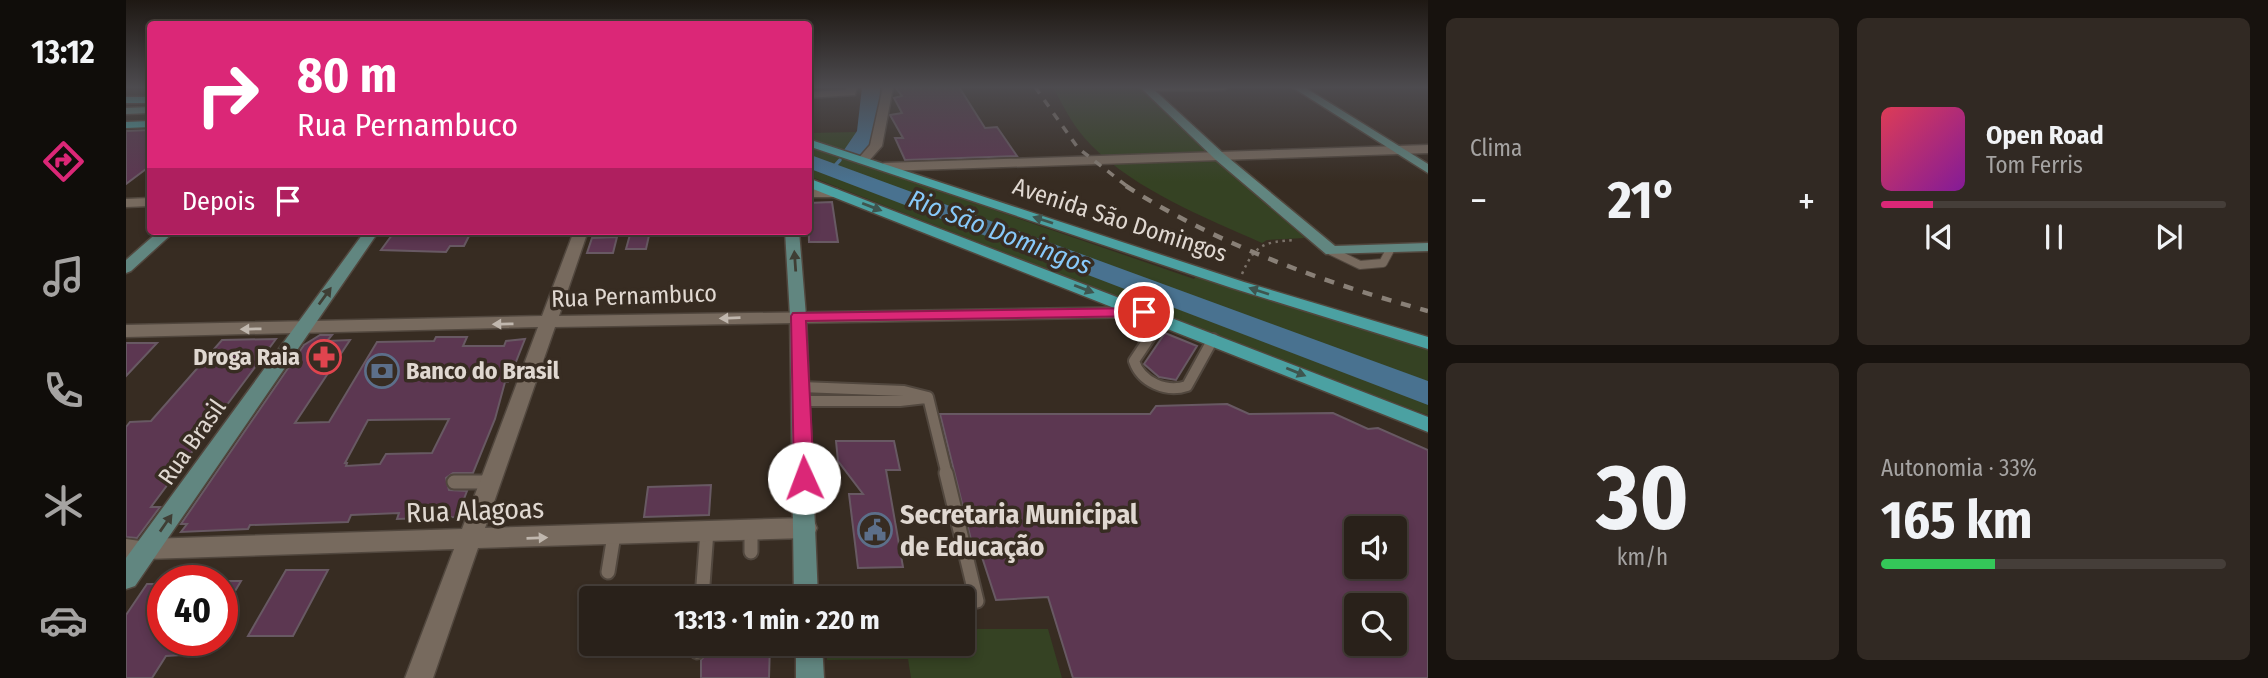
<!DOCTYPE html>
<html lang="pt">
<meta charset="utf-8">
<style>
body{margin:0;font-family:"Fira Sans Condensed",sans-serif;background:#312923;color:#f1f3f6;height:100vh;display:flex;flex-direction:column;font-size:26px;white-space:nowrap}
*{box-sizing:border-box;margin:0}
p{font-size:23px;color:#a5a3a2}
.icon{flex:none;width:38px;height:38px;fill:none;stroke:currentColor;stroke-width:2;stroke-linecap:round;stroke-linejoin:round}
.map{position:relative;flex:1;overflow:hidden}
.sheet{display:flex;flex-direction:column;gap:18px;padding:18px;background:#17120e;width:840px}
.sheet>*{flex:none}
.hud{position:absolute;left:21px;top:21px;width:665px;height:214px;border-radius:7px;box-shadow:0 4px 10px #0003,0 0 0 2px #453e39;background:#db2777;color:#fff;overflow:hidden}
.controls{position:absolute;left:1218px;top:516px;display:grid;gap:14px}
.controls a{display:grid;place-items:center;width:63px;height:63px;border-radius:7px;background:#29211a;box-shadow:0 4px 10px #0003,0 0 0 2px #453e39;font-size:35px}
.speed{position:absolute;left:21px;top:565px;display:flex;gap:14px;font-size:35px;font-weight:700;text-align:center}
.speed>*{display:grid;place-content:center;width:91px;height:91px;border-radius:50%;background:#29211a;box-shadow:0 4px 10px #0003,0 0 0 2px #453e39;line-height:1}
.speed .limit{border:10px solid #d22;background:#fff;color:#111}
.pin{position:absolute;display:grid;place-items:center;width:60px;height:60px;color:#fff;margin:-30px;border:4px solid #fff;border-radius:50%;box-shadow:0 2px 7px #0007}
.me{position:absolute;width:77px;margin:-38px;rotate:358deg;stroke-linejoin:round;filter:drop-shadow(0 0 5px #0008)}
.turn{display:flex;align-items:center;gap:24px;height:147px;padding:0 35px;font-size:32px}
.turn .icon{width:91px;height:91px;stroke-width:2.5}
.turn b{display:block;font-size:49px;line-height:60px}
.then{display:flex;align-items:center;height:66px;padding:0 35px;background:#0003;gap:14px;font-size:26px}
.big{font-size:52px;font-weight:700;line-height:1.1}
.sheet .card{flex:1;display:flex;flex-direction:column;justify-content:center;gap:10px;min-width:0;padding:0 24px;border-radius:10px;background:#312923}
.sheet .dial{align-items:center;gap:0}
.dial b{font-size:91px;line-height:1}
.song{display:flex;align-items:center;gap:21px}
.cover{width:84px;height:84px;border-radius:10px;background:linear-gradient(135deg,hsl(350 70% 55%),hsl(290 70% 35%))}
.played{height:7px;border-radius:4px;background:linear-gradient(90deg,#db2777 15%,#453e39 15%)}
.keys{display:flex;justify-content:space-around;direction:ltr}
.heat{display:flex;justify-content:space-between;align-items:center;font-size:38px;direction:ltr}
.charge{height:10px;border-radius:5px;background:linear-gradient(90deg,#34c759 33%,#453e39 0)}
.sheet .tiles{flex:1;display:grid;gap:18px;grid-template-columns:repeat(2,1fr)}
.trip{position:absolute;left:453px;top:586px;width:396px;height:70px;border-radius:7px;background:#29211a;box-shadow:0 4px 10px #0003,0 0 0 2px #453e39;font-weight:700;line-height:70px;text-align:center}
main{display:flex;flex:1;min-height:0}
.dock{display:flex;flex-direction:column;width:126px;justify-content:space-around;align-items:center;background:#100d0a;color:#a5a3a2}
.dock .icon{width:49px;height:49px}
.dock .current{color:#db2777}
.dock b{font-size:32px;color:#f1f3f6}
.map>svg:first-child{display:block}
</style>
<main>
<nav class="dock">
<b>13:12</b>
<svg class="icon current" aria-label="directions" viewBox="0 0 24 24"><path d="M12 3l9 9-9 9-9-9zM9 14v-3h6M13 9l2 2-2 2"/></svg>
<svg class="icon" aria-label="music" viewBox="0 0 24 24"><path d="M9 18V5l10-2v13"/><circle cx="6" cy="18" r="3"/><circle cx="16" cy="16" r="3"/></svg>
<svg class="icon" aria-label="phone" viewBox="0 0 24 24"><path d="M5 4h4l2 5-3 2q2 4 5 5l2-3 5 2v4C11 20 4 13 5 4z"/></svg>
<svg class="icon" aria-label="climate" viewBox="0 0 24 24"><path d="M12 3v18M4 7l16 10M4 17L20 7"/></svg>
<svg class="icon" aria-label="car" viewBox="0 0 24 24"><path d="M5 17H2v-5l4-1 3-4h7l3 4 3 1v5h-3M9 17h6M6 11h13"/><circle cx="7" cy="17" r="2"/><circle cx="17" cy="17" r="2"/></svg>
</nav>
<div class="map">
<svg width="1302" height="678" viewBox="0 0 1302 678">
<rect width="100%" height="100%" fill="#372c22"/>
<path fill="#354223" d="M927,87H1015L1085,155L1179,238L1141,240L1136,243C1078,217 1011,191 965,145C948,128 938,108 927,87Z
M730,132L727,143L716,152L683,140L682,133Z
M682,146L1068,279L1070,276L1110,290L1113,288L1302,347V385L683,157Z
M682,164L1302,396V415L1215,384L683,176Z
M837,629H922L936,678H785L782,659L701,660L700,644H836Z"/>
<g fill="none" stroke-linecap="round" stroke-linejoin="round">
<path stroke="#497290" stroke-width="3.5" d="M706,169L714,160"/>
<path fill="#497290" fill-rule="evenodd" d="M736,87H754C754,108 753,166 719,157L716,153L731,131Z
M682,154L1302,381V405L682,168Z"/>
</g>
<path fill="#5c3751" stroke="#685963" stroke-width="2" fill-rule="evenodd" d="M769,87H833L859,128L871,127L891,156L779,160L769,138H777L764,115L776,113L768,98L776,96Z
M24,130V166L0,184V131Z
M706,202L712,242H683L682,203Z
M269,231H333L345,232L338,246H324L320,252L255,250Z
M505,231H524L520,249H500Z
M491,237L487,253H461L466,238Z
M1039,333L1071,346L1050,380L1033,377L1018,364Z
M194,335H206L201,341L224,340L169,423L203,422L251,342L308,341L310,337H341L337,346H378L380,341L399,339L382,382H379L369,419L347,473H327L320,478L323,490L341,491L331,517L271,519L273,513L225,515L222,522L124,525L122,529L55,532L61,524H55L178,345ZM323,419L306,453L260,454L254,464L220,466L221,463H219L242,420Z
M150,339L25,507H34L11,538L0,537V427L4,422L25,421L96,340Z
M0,343H31L0,376Z
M1101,404L1123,414L1207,413L1242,429L1252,428L1302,450V678H947L922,597L870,600L854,551L848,552L814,414H1024L1030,406ZM1230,528H1269V567H1230ZM1230,606H1269V644H1230Z
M710,441H768L774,470H760L777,567L732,568L723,494H737L712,461Z
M585,485L583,515L518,517L522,487Z
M160,570H202L167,636H122Z
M96,581H115L96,613Z
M21,584H37V640H80L72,654L40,656L26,678H0V615Z
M581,644H644L643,678H575V660L580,654Z"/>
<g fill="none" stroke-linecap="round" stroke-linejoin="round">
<g stroke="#51473e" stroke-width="10">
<path id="lane-far2" d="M1205,251L1234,265L1257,263L1264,250"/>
</g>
<g stroke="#51473e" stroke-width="14">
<path id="lane-far1" d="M1036,319L1008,361C1015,382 1040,393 1061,386L1087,339
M675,387L778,391L802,397
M802,397L821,475
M675,401H774L800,398"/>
</g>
<g stroke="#51473e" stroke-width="17">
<path id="lane" d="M820,473L851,601
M328,482H364
M625,530V552
M482,572L488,535
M576,598L581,531
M657,648L682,646
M571,652L572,644"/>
</g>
<g stroke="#51473e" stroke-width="3">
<path id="street" d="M721,87H731L729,95L682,98V92L720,90Z
M757,87H767L756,146L741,163H733L731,160L744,145Z
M1017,87H1103L1098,90L1021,91Z
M1302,145V153L758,171L752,167L758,163Z
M682,189H711L718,193L711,197H682Z
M24,198V206L0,207V199Z
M448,231H462L433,316L1018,307L1026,312L1018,317L429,327L359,528L680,518L688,521L691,528L688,535L680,538L352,548L307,678H279L328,549L20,559L8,575L0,578V539L14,541L21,539L336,529L412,327L0,337V325L416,316Z"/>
</g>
<g stroke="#51473e" stroke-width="3">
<path id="secondary" d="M1014,87H1025L1098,154L1209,246L1302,243V251L1200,254L1090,160Z
M1166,87H1178L1302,164V173Z
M24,107V113L0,114V108Z
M33,231H49L5,271L0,273V260Z
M239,231H253L9,586L0,589V558Z
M659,231H673L680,316L692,598H668L664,316Z
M670,644H696L698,678H670Z"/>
</g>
<g stroke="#51473e" stroke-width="3">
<path id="primary" d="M0,97H24V103H0Z
M24,121V127L0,128V122Z
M682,139L1118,282L1302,337V349L1106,288L682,146Z
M682,178L1302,417V432L682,187Z"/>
</g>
<path stroke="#7b7269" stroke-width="2.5" stroke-dasharray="2.5 4.5" stroke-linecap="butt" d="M1116,274C1129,244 1138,242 1169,240"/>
<use href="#lane-far2" stroke="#776a5e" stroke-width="8"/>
<use href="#lane-far1" stroke="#776a5e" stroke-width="10"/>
<use href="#lane" stroke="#776a5e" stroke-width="13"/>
<use href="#street" fill="#776a5e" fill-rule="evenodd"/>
<use href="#secondary" fill="#618680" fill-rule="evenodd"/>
<use href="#primary" fill="#4ba1a2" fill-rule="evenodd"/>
<path stroke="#898077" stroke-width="3.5" stroke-dasharray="8 8" stroke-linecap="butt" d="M909,87L952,148L1002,187"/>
<path stroke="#898077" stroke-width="4.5" stroke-dasharray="10 10" stroke-linecap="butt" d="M1000,186C1092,245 1196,282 1302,311"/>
</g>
<defs><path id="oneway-solid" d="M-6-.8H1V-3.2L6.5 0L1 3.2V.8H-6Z" transform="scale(1.75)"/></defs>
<g fill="#3e554f">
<use href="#oneway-solid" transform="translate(746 207) rotate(21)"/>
<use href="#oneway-solid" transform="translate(917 220) rotate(-162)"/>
<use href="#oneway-solid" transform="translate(958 289) rotate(21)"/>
<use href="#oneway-solid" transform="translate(1133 291) rotate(-162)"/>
<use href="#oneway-solid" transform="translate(1170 372) rotate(22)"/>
</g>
<g fill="#3f3e35">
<use href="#oneway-solid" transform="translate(669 261) rotate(-94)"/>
<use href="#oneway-solid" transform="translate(199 296) rotate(-54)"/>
<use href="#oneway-solid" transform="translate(40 523) rotate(-55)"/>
</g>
<g fill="#c0b7ae">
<use href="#oneway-solid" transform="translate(604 318) rotate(178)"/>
<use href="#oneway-solid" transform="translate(377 324) rotate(179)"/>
<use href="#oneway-solid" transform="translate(125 329) rotate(179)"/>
<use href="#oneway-solid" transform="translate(411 538) rotate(-2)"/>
</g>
<linearGradient id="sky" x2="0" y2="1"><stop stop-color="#1e1813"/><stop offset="0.48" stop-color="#4d4b4f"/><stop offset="1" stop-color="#4d4b4f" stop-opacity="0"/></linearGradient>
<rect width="1302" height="182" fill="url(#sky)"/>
<path fill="#db2777" stroke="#8e194d" stroke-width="2" d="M1018,308L1026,312L1023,316L680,321L688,478L685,483L678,485L671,483L668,478L665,316L667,313Z"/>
<defs>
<g id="pharmacy-ring" transform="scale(1.75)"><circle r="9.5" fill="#372c22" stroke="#e0444e" stroke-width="1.5"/><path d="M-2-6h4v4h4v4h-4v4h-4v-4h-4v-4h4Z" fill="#e0444e"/></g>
<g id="bank-ring" transform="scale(1.75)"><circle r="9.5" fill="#372c22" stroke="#5c6f8a" stroke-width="1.5"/><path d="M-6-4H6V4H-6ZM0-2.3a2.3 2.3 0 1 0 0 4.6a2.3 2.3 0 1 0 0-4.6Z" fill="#5c6f8a"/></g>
<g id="civic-ring" transform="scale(1.75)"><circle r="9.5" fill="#372c22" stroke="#5c6f8a" stroke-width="1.5"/><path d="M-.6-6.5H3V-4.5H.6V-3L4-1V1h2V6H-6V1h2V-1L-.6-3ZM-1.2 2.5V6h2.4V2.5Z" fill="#5c6f8a"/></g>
</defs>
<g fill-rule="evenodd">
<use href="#pharmacy-ring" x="198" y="357"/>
<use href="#bank-ring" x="256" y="371"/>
<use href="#civic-ring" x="749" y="530"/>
</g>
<g text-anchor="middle" stroke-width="7" stroke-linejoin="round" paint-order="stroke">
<g font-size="24" fill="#e0d8d1" stroke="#372c22">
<text transform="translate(994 220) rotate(18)" y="8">Avenida São Domingos</text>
<text transform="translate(508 296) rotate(-2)" y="8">Rua Pernambuco</text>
<text transform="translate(66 442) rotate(-55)" y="8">Rua Brasil</text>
</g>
<g font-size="24" font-weight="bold" fill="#e0d8d1" stroke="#372c22" text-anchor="end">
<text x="174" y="365">Droga Raia</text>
<text x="280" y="379" text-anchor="start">Banco do Brasil</text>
</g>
<g font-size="26" font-style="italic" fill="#88c9fa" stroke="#372c22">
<text transform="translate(874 232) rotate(21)" y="9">Rio São Domingos</text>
</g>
<g font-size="28" fill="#e0d8d1" stroke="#372c22">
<text transform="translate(349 510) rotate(-2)" y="10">Rua Alagoas</text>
</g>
<g font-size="28" font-weight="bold" fill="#e0d8d1" stroke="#372c22" text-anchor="start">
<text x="774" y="524">Secretaria Municipal<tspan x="774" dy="32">de Educação</tspan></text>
</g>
</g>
</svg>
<div class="controls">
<a><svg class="icon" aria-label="sound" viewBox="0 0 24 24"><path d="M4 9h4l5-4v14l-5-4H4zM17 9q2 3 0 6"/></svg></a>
<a><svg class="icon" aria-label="search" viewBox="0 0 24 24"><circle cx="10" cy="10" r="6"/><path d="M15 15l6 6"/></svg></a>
</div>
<div class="speed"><div class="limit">40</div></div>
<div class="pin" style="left:1018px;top:312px;background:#d93025"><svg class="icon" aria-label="arrive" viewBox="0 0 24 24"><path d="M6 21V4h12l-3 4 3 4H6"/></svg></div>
<svg class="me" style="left:678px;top:478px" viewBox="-20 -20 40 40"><circle r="19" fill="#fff"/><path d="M0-13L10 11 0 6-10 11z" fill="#db2777"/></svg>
<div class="trip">13:13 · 1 min · 220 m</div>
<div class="hud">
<div class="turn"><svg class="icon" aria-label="right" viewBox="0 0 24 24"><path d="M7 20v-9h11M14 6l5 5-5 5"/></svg><div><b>80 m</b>Rua Pernambuco</div></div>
<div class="then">Depois<svg class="icon" aria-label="arrive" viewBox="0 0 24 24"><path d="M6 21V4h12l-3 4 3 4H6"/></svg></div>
</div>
</div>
<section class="sheet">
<div class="tiles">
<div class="card"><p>Clima</p>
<div class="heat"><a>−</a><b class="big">21°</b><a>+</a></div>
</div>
<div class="card">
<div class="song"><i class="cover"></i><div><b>Open Road</b><p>Tom Ferris</p></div></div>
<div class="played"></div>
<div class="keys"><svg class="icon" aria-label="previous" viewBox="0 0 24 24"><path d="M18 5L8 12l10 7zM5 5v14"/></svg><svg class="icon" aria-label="pause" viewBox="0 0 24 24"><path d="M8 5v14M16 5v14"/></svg><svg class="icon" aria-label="next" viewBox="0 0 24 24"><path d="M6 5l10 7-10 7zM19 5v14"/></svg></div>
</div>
<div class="card dial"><b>30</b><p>km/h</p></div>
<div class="card"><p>Autonomia · 33%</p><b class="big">165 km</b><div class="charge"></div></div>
</div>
</section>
</main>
